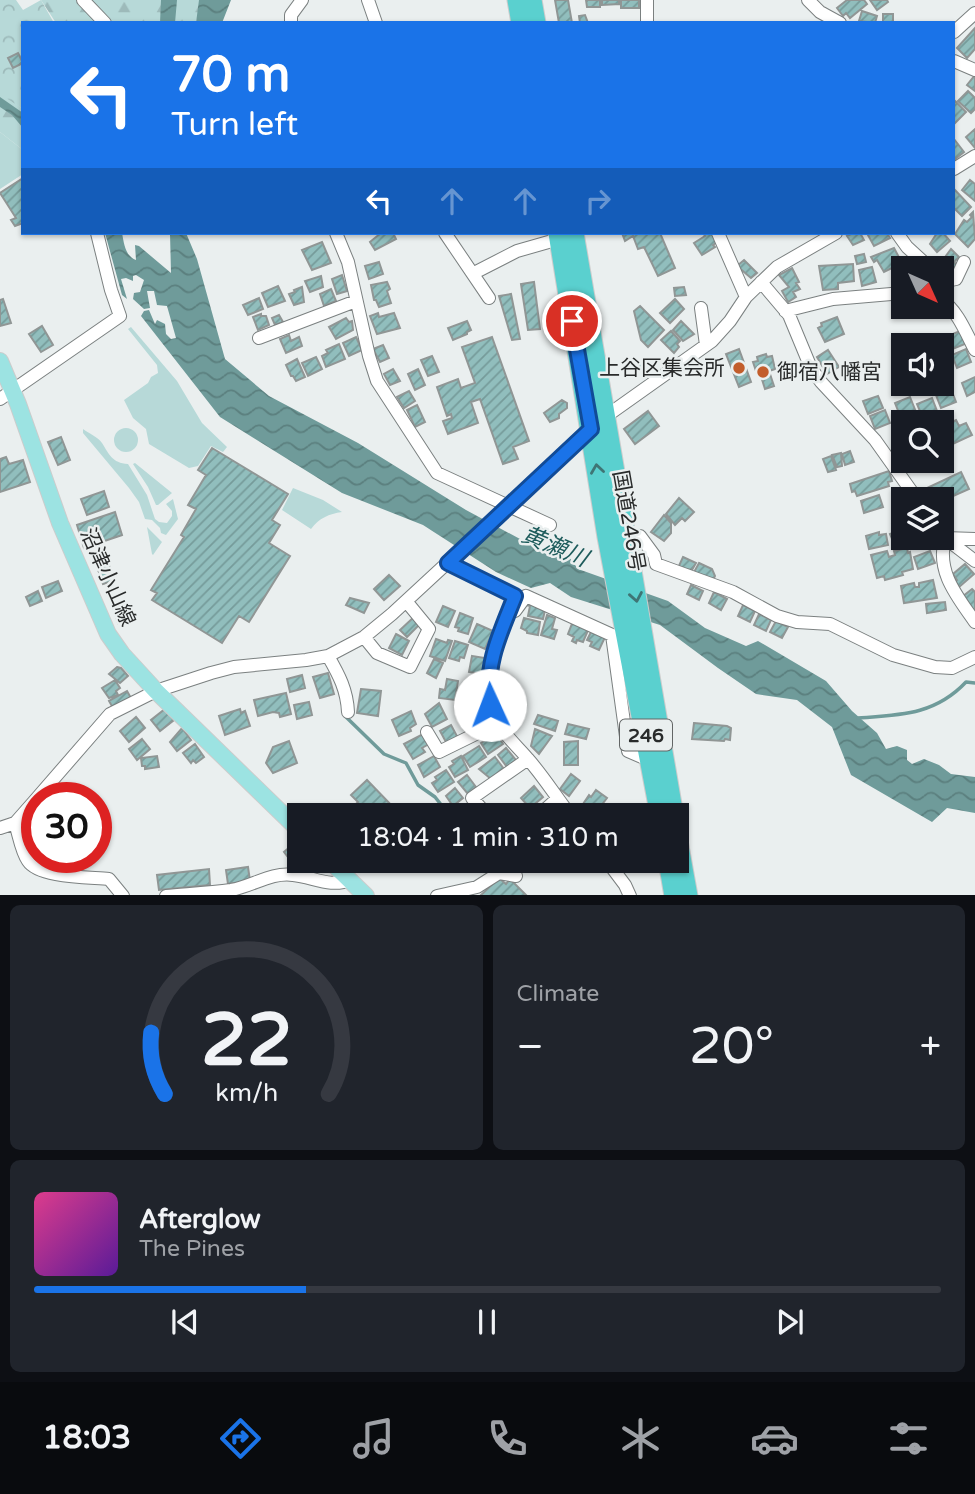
<!DOCTYPE html>
<meta charset="utf-8">
<style>
body{margin:0;font-family:"Varela Round","Noto Sans JP",sans-serif;background:#20242c;color:#f1f3f6;height:100vh;display:flex;flex-direction:column;font-size:26px;white-space:nowrap}
*{box-sizing:border-box;margin:0}
p{font-size:23px;color:#9ea1a6}
.icon{flex:none;width:38px;height:38px;fill:none;stroke:currentColor;stroke-width:2;stroke-linecap:round;stroke-linejoin:round}
.map{position:relative;height:895px;overflow:hidden}
.sheet{display:flex;flex-direction:column;gap:10px;padding:10px;background:#0d0f14;flex:1}
.sheet>*{flex:none}
.guide{position:absolute;left:21px;top:21px;width:934px;height:214px;border-radius:0px;box-shadow:0 2px 5px #0004;background:#1a73e8;color:#fff;overflow:hidden}
.needle{width:46px;rotate:135deg}
.tools{position:absolute;left:891px;top:256px;display:grid;gap:14px}
.tools a{display:grid;place-items:center;width:63px;height:63px;border-radius:0px;background:#171b24;box-shadow:0 2px 5px #0004;font-size:35px}
.speed{position:absolute;left:21px;top:782px;display:flex;gap:14px;font-size:35px;font-weight:700;text-align:center}
.speed>*{display:grid;place-content:center;width:91px;height:91px;border-radius:50%;background:#171b24;box-shadow:0 2px 5px #0004;line-height:1}
.speed .limit{border:10px solid #d22;background:#fff;color:#111}
.pin{position:absolute;display:grid;place-items:center;width:60px;height:60px;color:#fff;margin:-30px;border:4px solid #fff;border-radius:50%;box-shadow:0 2px 7px #0007}
.me{position:absolute;width:77px;margin:-38px;rotate:358deg;stroke-linejoin:round;filter:drop-shadow(0 0 5px #0008)}
.turn{display:flex;align-items:center;gap:24px;height:147px;padding:0 35px;font-size:32px}
.turn .icon{width:91px;height:91px;stroke-width:2.5}
.turn b{display:block;font-size:49px;line-height:60px}
.lanes{display:flex;align-items:center;height:66px;padding:0 35px;background:#0003;justify-content:center;gap:35px;direction:ltr}
.lanes .off{opacity:.35}
.big{font-size:52px;font-weight:600;line-height:1.1}
.sheet .card{flex:1;display:flex;flex-direction:column;justify-content:center;gap:10px;min-width:0;padding:0 24px;border-radius:10px;background:#20242c}
.sheet .dial{align-items:center;gap:0}
.dial svg{height:182px;overflow:visible;fill:none;stroke:#363941;stroke-width:7;stroke-linecap:round;text-anchor:middle}
.dial text{fill:#f1f3f6;stroke:none}
.song{display:flex;align-items:center;gap:21px}
.cover{width:84px;height:84px;border-radius:10px;background:linear-gradient(135deg,hsl(330 70% 55%),hsl(270 70% 35%))}
.played{height:7px;border-radius:4px;background:linear-gradient(90deg,#1a73e8 30%,#363941 30%)}
.keys{display:flex;justify-content:space-around;direction:ltr}
.heat{display:flex;justify-content:space-between;align-items:center;font-size:38px;direction:ltr}
.sheet .tiles{flex:1;display:grid;gap:10px;grid-template-columns:1fr 1fr}
.card:last-child{grid-column:span 2}
.trip{position:absolute;left:287px;top:803px;width:402px;height:70px;border-radius:0px;background:#171b24;box-shadow:0 2px 5px #0004;font-weight:600;line-height:70px;text-align:center}
.menu{display:flex;height:112px;justify-content:space-around;align-items:center;background:#090b0e;color:#9ea1a6}
.menu .icon{width:49px;height:49px}
.menu .on{color:#1a73e8}
.menu b{font-size:32px;color:#f1f3f6}
.map>svg:first-child{display:block}
</style>
<div class="map">
<svg width="975" height="896" viewBox="0 0 975 896">
<defs>
<pattern id="forest-firs" width="22" height="20" patternUnits="userSpaceOnUse" patternTransform="scale(1.75)"><rect width="22" height="20" fill="#b7d9d8"/><path d="M5 1l3.5 6h-7zM16 11l3.5 6h-7z" fill="#9dbaba"/></pattern>
<pattern id="park-crowns" width="20" height="18" patternUnits="userSpaceOnUse" patternTransform="scale(1.75)"><rect width="20" height="18" fill="#b7d9d8"/><path d="M2 6a3 3 0 1 1 6 0M12 15a3 3 0 1 1 6 0" fill="none" stroke="#9dbaba"/></pattern>
<pattern id="water-waves" width="16" height="10" patternUnits="userSpaceOnUse" patternTransform="scale(1.75)"><rect width="16" height="10" fill="#6f9b9a"/><path d="M0 5q4-4 8 0t8 0" fill="none" stroke="#5b7f7e"/></pattern>
<pattern id="building-hatch" width="6" height="6" patternUnits="userSpaceOnUse" patternTransform="scale(1.75)"><rect width="6" height="6" fill="#91bebd"/><path d="M-1 1l2-2M0 6l6-6M5 7l2-2" fill="none" stroke="#769b9a"/></pattern>
</defs>
<rect width="100%" height="100%" fill="#eaefef"/>
<path fill="#b7d9d8" d="M0,132L23,150V174L0,189Z
M131,327L177,381L202,423L227,447L223,452L211,446L198,466L189,468L149,444L146,429L133,418L124,400L148,383L151,377L158,373L157,365L128,329Z
M114 440a12 12 0 1 1 24 0a12 12 0 1 1-24 0Z
M83,429C88,433 98,437 102,443C109,454 112,463 128,464L147,495L155,519L159,522L167,523L172,516V511L166,504L173,499L178,519L166,535L161,533L160,528L152,520L145,519L139,502L129,488L83,433Z
M135,463L172,493L158,505H156L148,487L133,464Z
M293,488L323,500L342,512C329,514 319,518 311,529L282,510Z
M147,527L162,542L153,555L152,554Z"/>
<path fill="url(#forest-firs)" d="M41,0H201L196,23H56Z
M0,92L23,109V150L0,132Z"/>
<path fill="url(#park-crowns)" d="M0,0H16L23,10L41,0L54,23H23V109L0,94Z"/>
<path fill="url(#water-waves)" d="M161,0H177L175,23H160Z
M199,0H231L222,23H196Z
M0,97L23,113V128L12,115L0,107Z
M105,233H122C124,243 125,256 136,260L135,245L139,246L171,273L170,233H186L197,259L225,359L269,396L358,443L466,510L546,553L552,545L564,550L578,569L668,601L705,628L746,646L758,641L826,681L852,711L877,733L886,749L897,746L907,750V760L912,764L924,759L939,765L951,774L975,777V813L947,808L932,822L851,775L832,727L797,700L756,694L718,668L660,625L571,597L550,583L531,588L496,572L423,525L342,493L220,417L141,316L144,311L149,310L155,324L157,320L165,324L166,334L171,339L176,338L167,306L157,305L154,291H147L150,308L144,309L133,299L134,293L140,292L144,280L136,275L133,276V281L126,278L121,279L127,299L122,295Z"/>
<g fill="none" stroke-linecap="round" stroke-linejoin="round">
<path stroke="#6f9b9a" stroke-width="3.5" d="M346,717L384,754L406,763L418,785L435,797L450,816
M858,718C900,715 935,715 966,682L975,683
M495,861L502,863"/>
</g>
<path fill="url(#building-hatch)" stroke="#909695" stroke-width="2" d="M555,0H568L572,23H559Z
M586,0H600V7H587Z
M602,0H619V4L602,5Z
M621,0H639V8H621Z
M847,0H864L867,4L850,18L846,13L843,16L837,8Z
M870,0H887L888,2L877,10Z
M862,11L877,16L875,23L859,21Z
M883,14H893V23H883Z
M585,15L588,23H580L579,16Z
M975,28V49L967,58L957,48Z
M18,53L23,63L13,68L8,58Z
M975,75V91L967,85Z
M968,91L975,98V109L971,113L958,101Z
M954,100L966,112L955,123L954,122Z
M975,129V148L966,137Z
M954,139L964,152L954,160Z
M23,178V223L15,226L11,220L16,218L0,193Z
M970,180L975,184V201L962,190Z
M954,189L971,207L962,216L954,208Z
M973,212L975,239L968,247L955,234L964,220L967,222L972,217L970,215Z
M381,233H393L396,239L375,250L370,242Z
M622,233H660L675,268L658,276L644,247L638,249L633,236L625,241Z
M703,233H711L717,242L713,245L715,247L702,255L694,243L705,236Z
M853,233H860L864,240L853,245L847,236Z
M871,233H887L890,238L874,246L868,235Z
M937,233H943L950,241L937,252L930,244Z
M322,242L331,263L312,270L302,250Z
M894,248L902,263L884,272L877,260L874,262L871,257Z
M951,249L959,257L954,262L957,265L949,274L940,264Z
M864,254L866,262L857,264L855,256Z
M744,260L757,273L751,278L737,266Z
M379,262L383,274L369,279L365,266Z
M853,264L854,281L838,283V289L823,290L819,266Z
M872,267L876,282L862,286L859,270Z
M792,268L799,282L796,283L800,289L793,292L796,297L788,302L782,291L789,287L779,275Z
M896,268H903V282H901L899,277H896Z
M342,275L347,291L337,294L332,279Z
M321,276L323,287L310,292L305,281Z
M387,282L390,289L387,291L391,303L379,307L376,300H374L371,285Z
M534,282L540,329L528,330L521,284Z
M278,286L285,301L268,307L262,293Z
M302,287L304,302L294,305L289,294L295,292L294,290Z
M684,287L686,295L675,296L674,288Z
M331,289L336,301L324,306L320,294Z
M511,294L520,339L512,340L499,296Z
M259,298L263,309L248,315L243,305Z
M3,299L11,323L0,326V300Z
M675,299L684,309L670,323L660,313Z
M640,306L664,330L648,347L641,340L634,311Z
M378,313L379,317L394,313L400,328L377,334L370,316Z
M261,314V316H266L269,325L258,330L253,317Z
M279,315L283,322L275,325L272,318Z
M837,317L844,334L825,342L818,328L822,326L821,323Z
M346,318L349,322L352,321L353,330L336,339L329,327Z
M467,321L471,330L467,332V334L453,340L448,328Z
M681,321L694,334L683,341L673,330Z
M42,326L53,345L41,352L29,334Z
M671,331L680,341L677,344L679,347L674,353L661,340Z
M960,331L965,344L950,350L945,337Z
M289,335L291,341L299,337L302,346L286,353L280,339Z
M356,337L362,350L349,356L343,343Z
M492,337L529,441L513,447L518,459L503,464L480,399L471,402L478,423L448,434L443,421L452,418L451,414L447,416L437,387L458,379L461,388L475,383L462,347Z
M339,344L345,359L326,367L322,356L328,353L326,350Z
M383,345L389,358L380,362L373,349Z
M739,349L751,382L739,387L726,354Z
M966,349L971,362L957,368L952,355Z
M828,350L839,367L827,374L817,357Z
M766,354L767,357L772,356L775,369L769,371L774,386L765,389L760,373L757,374L753,362L758,361L757,357Z
M432,356L439,372L428,376L421,360Z
M316,357L322,369L308,376L302,363Z
M297,359L305,377L296,381L293,376H291L286,365Z
M636,361L644,365L640,371L632,367Z
M393,369L400,381L390,385L384,374Z
M418,369L425,385L415,390L408,374Z
M975,377V392L967,396L962,383Z
M951,389L956,402L941,408L936,395Z
M409,391L415,401L404,408L397,397Z
M878,396L883,408L868,414L863,401Z
M910,397L918,417L903,423L895,403Z
M932,398L937,411L922,416L917,404Z
M562,400L567,403V408L559,414V418L550,422L544,413Z
M417,405L425,422L415,427L407,410Z
M885,410L890,423L875,429L870,416Z
M648,411L659,426L635,444L624,429Z
M956,420L959,426L966,423L972,435L942,449V427Z
M61,437L70,460L58,465L48,442Z
M212,448L288,494L272,520L280,525L269,543L290,556L249,622L239,616L222,643L152,600L157,593L151,590L184,537L181,535L196,509L188,505L206,475L198,470Z
M850,451L854,462L845,465L842,454Z
M841,453L842,466L837,467L832,455Z
M831,456L836,470L828,472L823,459Z
M6,457L9,464L23,460L30,482L0,492V459Z
M889,471L892,481L888,482L889,486L857,496L855,491L852,492L850,484Z
M961,472L969,489L942,501V499H932L927,488Z
M104,491L109,507L87,515L81,499Z
M879,495L883,507L864,513L861,501Z
M679,498L694,512L685,521L682,518L675,525L666,514Z
M115,512L122,535L84,548L77,525Z
M664,515L671,523V533L664,541L651,532Z
M903,515V537L909,538L897,542L896,540L893,541L890,534L895,532L892,524L898,517Z
M879,532V535L886,534L888,545L869,549L866,536Z
M907,548L908,553L910,552L913,569L902,572L903,575L885,580L884,576L877,578L871,555L887,551L889,557L895,555L894,551Z
M930,551L935,563L918,569L914,557Z
M107,557L113,581L103,584L95,561Z
M683,557L696,563L692,570L678,568Z
M699,563L712,569L715,576L712,582L693,574Z
M965,564L974,574L958,588L955,582L957,580L953,574Z
M389,575L400,586L384,600L374,589Z
M933,580L937,598L904,603L901,586L914,583L915,587H919V583Z
M58,581L62,591L46,598L42,587Z
M691,585L703,591L699,600L687,594Z
M972,589L975,592V614L962,597Z
M38,591L42,601L30,606L26,597Z
M714,592L727,599L721,610L709,603Z
M350,598L369,603L364,613L346,605Z
M527,601L545,610L543,619L528,616L530,606L526,605Z
M126,602L132,619L118,623L113,607Z
M945,602L946,610L927,613L926,604Z
M743,605L755,611L750,622L738,616Z
M443,606L455,611L448,627L436,622Z
M460,613L473,618L468,634L458,631L459,628L455,627Z
M759,614L771,620L766,631L754,625Z
M547,615L555,618L552,629L557,630L554,639L541,635Z
M414,617L420,624L407,637L400,630Z
M524,618L540,622L538,635L527,633V631L521,628Z
M573,621L589,628L583,642L577,640L576,643L572,641L574,637L568,634Z
M776,621L788,627L782,638L770,632Z
M477,624L493,631L485,649L469,642Z
M592,630L606,635L599,650L590,646L592,642L587,640Z
M396,634L409,641L402,655L389,648Z
M436,639L447,643L448,640L452,641L445,661L430,656Z
M455,641L468,645L464,658L460,657L459,661L449,658Z
M472,656L485,658L482,674L469,672Z
M434,659L443,663L436,678L427,673Z
M117,667L121,668L128,676L120,683L109,674Z
M328,673L334,694L320,698L313,677Z
M302,675L305,688L290,692L287,679Z
M447,679L458,681L455,700L439,698L440,689L445,690Z
M115,680L120,688L116,691L118,695L109,698L102,688Z
M468,681L480,683L475,700L464,698Z
M361,689L381,691L378,716L357,713Z
M127,691L131,698L113,708L109,701Z
M286,693L291,714L280,717L279,713L273,712L258,716L254,700Z
M309,702L312,715L297,719L294,705Z
M439,703L447,719L432,727L425,714Z
M469,706L479,725L468,731L458,712Z
M165,709L174,720L160,731L151,720Z
M240,709L241,713L245,711L250,726L225,735L219,716Z
M411,711L416,724L410,728L411,731L399,736L392,720Z
M538,715L558,721L555,731L534,724Z
M136,717L145,728L129,742L120,731Z
M694,723L727,726L731,728L730,740L725,739L724,741L692,739Z
M568,724L589,729L586,739L565,734Z
M451,725L458,738L447,744L440,731Z
M182,728L191,740L177,751L170,742Z
M535,729L552,736L539,754L531,746Z
M496,733L503,744L488,754L481,743Z
M423,734L429,744L422,748L425,752L413,759L404,744Z
M142,739L150,749L137,760L129,749Z
M289,741L297,763L273,773L266,763L273,747Z
M578,741V765H564V742Z
M195,744L204,757L196,763L193,760L191,763L183,753Z
M479,746L486,757L470,767L463,756Z
M506,748L516,760L507,767L498,755Z
M157,756L159,767L145,769V766H142L141,758Z
M434,756L440,767L424,777L418,765Z
M461,756L468,770L455,777L449,767L454,764L452,761Z
M495,757L504,769L491,779L479,769Z
M446,770L454,782L438,792L432,783L437,780L435,777Z
M571,774L580,781L569,796L560,789Z
M467,775L476,787L468,794L458,782Z
M367,780L396,810L390,816H356L352,808L358,802L351,795Z
M534,786L543,797L530,808L521,798Z
M455,788L463,798L453,806L446,796Z
M596,790L607,798L593,816L581,807L589,795L591,797Z
M523,806L529,814L527,816L508,814Z
M297,841L299,844V855L291,861L284,852Z
M248,867L250,881L228,884L226,870Z
M209,869L210,885L159,890L157,875Z
M499,878L506,884L510,879L527,896H480Z"/>
<g fill="none" stroke-linecap="round" stroke-linejoin="round">
<g stroke="#7b8080" stroke-width="14">
<path id="minor" d="M83,0L105,23
M368,0L376,23
M647,0V23
M808,0L820,12L840,23
M291,23V15L302,0
M954,32L975,13
M954,61L975,70
M954,169L975,156
M336,233L348,262L369,356L377,381L437,473L550,525
M445,233L489,298
M718,233L746,297
M897,233L907,247L930,268
M474,273L517,251L559,239
M942,278L946,281L956,279L964,262
M761,282L789,315L811,368L821,382L875,440L917,499
M942,301C957,309 967,335 975,350
M701,308L706,345
M785,311L833,299L903,293
M259,338L356,301
M0,399L120,316L111,290L97,233
M625,535L640,536L654,555L656,564L733,592L777,616L797,622L830,624L893,655L935,667L952,668L975,657
M945,538L975,561
M975,539L945,538C936,572 957,596 975,622
M448,563L515,596C499,635 475,680 497,721C504,735 518,747 528,759C544,777 556,797 571,816
M515,611L526,596L612,635L628,751L651,761
M364,637L377,653L410,667L429,629L406,601
M328,656C339,675 347,690 348,712
M427,732L439,752L498,723
M37,798L110,714L156,691L211,673L234,667L306,660L328,656L364,637L392,614L605,417L712,341L730,321L746,297L777,267L836,233
M488,816L472,798L528,759
M538,816L557,799
M15,823C19,835 21,851 28,861C39,878 89,877 109,879L123,896
M0,828L15,823L37,798
M607,861L625,885L630,896
M166,896C188,894 210,893 231,890C253,886 271,872 293,875C313,877 331,888 350,880
M437,896L477,887L499,873L516,876"/>
</g>
<g stroke="#ccc" stroke-width="18">
<path id="major" d="M0,361L18,404L60,523L108,634L122,654L156,691L299,830
M330,861L366,896"/>
</g>
<g stroke="#ccc" stroke-width="21">
<path id="highway" d="M517,0L521,23
M532,0L536,23
M558,233L607,537L660,816
M574,233L674,816
M677,835L688,896
M668,861L674,896"/>
</g>
<use href="#minor" stroke="#fff" stroke-width="12"/>
<use href="#major" stroke="#9ce3e2" stroke-width="16"/>
<use href="#highway" stroke="#5ad0cf" stroke-width="19"/>
</g>
<defs><path id="oneway-chevron" d="M-2-3.5L2.5 0L-2 3.5" fill="none" stroke-width="1.6" stroke-linecap="round" stroke-linejoin="round" transform="scale(1.75)"/></defs>
<g stroke="#3f7575">
<use href="#oneway-chevron" transform="translate(597 469) rotate(-98)"/>
<use href="#oneway-chevron" transform="translate(636 597) rotate(80)"/>
</g>
<g fill="none" stroke-linecap="round" stroke-linejoin="round">
<g stroke="#114b97" stroke-width="18">
<path id="route" d="M490,705C485,663 500,634 515,596L448,563L591,429L572,321"/>
</g>
<use href="#route" stroke="#1a73e8" stroke-width="12"/>
</g>
<g fill="#c25d2b" stroke="#eaefef" stroke-width="2.5">
<circle cx="739" cy="368" r="7"/>
<circle cx="763" cy="372" r="7"/>
</g>
<g text-anchor="middle" stroke-width="5" stroke-linejoin="round" paint-order="stroke">
<rect fill="#eaefef" stroke="#636666" stroke-width="2" x="620" y="719.5" width="52" height="31" rx="5"/>
<g font-size="19" font-weight="bold" fill="#292b2b">
<text x="646" y="742">246</text>
</g>
<g font-size="21" fill="#292b2b" stroke="#eaefef" text-anchor="end">
<text x="725" y="375">上谷区集会所</text>
<text x="777" y="379" text-anchor="start">御宿八幡宮</text>
</g>
<g font-size="21" fill="#292b2b" stroke="#eaefef">
<text transform="translate(629 521) rotate(80)" y="7">国道246号</text>
<text transform="translate(108 577) rotate(66)" y="7">沼津小山線</text>
</g>
<g font-size="23" font-style="italic" fill="#1d5b5b" stroke="#eaefef">
<text transform="translate(555 546) rotate(23)" y="8">黄瀬川</text>
</g>
</g>
</svg>
<div class="tools">
<a><svg class="needle" viewBox="-14 -14 28 28"><path d="M0-13l5 13h-10z" fill="#e53935"/><path d="M0 13l5-13h-10z" fill="#9ea1a6"/></svg></a>
<a><svg class="icon" aria-label="sound" viewBox="0 0 24 24"><path d="M4 9h4l5-4v14l-5-4H4zM17 9q2 3 0 6"/></svg></a>
<a><svg class="icon" aria-label="search" viewBox="0 0 24 24"><circle cx="10" cy="10" r="6"/><path d="M15 15l6 6"/></svg></a>
<a><svg class="icon" aria-label="layers" viewBox="0 0 24 24"><path d="M12 4l9 5-9 5-9-5zM3 14l9 5 9-5"/></svg></a>
</div>
<div class="speed"><div class="limit">30</div></div>
<div class="pin" style="left:572px;top:321px;background:#d93025"><svg class="icon" aria-label="arrive" viewBox="0 0 24 24"><path d="M6 21V4h12l-3 4 3 4H6"/></svg></div>
<svg class="me" style="left:490px;top:705px" viewBox="-20 -20 40 40"><circle r="19" fill="#fff"/><path d="M0-13L10 11 0 6-10 11z" fill="#1a73e8"/></svg>
<div class="trip">18:04 · 1 min · 310 m</div>
<div class="guide">
<div class="turn"><svg class="icon" aria-label="left" viewBox="0 0 24 24"><path d="M17 20v-9H6M10 6l-5 5 5 5"/></svg><div><b>70 m</b>Turn left</div></div>
<div class="lanes"><svg class="icon" aria-label="left" viewBox="0 0 24 24"><path d="M17 20v-9H6M10 6l-5 5 5 5"/></svg><svg class="icon off" aria-label="ahead" viewBox="0 0 24 24"><path d="M12 20V5M6 11l6-6 6 6"/></svg><svg class="icon off" aria-label="ahead" viewBox="0 0 24 24"><path d="M12 20V5M6 11l6-6 6 6"/></svg><svg class="icon off" aria-label="right" viewBox="0 0 24 24"><path d="M7 20v-9h11M14 6l5 5-5 5"/></svg></div>
</div>
</div>
<section class="sheet">
<div class="tiles">
<div class="card dial"><svg viewBox="0 0 100 80">
<path d="M14 69A42 42 0 1 1 86 69"/>
<path d="M14 69A42 42 0 0 1 8 42" stroke="#1a73e8"/>
<text x="50" y="56" font-size="32" font-weight="700">22</text>
<text x="50" y="72" font-size="11">km/h</text>
</svg></div>
<div class="card"><p>Climate</p>
<div class="heat"><a>−</a><b class="big">20°</b><a>+</a></div>
</div>
<div class="card">
<div class="song"><i class="cover"></i><div><b>Afterglow</b><p>The Pines</p></div></div>
<div class="played"></div>
<div class="keys"><svg class="icon" aria-label="previous" viewBox="0 0 24 24"><path d="M18 5L8 12l10 7zM5 5v14"/></svg><svg class="icon" aria-label="pause" viewBox="0 0 24 24"><path d="M8 5v14M16 5v14"/></svg><svg class="icon" aria-label="next" viewBox="0 0 24 24"><path d="M6 5l10 7-10 7zM19 5v14"/></svg></div>
</div>
</div>
</section>
<nav class="menu">
<b>18:03</b>
<svg class="icon on" aria-label="directions" viewBox="0 0 24 24"><path d="M12 3l9 9-9 9-9-9zM9 14v-3h6M13 9l2 2-2 2"/></svg>
<svg class="icon" aria-label="music" viewBox="0 0 24 24"><path d="M9 18V5l10-2v13"/><circle cx="6" cy="18" r="3"/><circle cx="16" cy="16" r="3"/></svg>
<svg class="icon" aria-label="phone" viewBox="0 0 24 24"><path d="M5 4h4l2 5-3 2q2 4 5 5l2-3 5 2v4C11 20 4 13 5 4z"/></svg>
<svg class="icon" aria-label="climate" viewBox="0 0 24 24"><path d="M12 3v18M4 7l16 10M4 17L20 7"/></svg>
<svg class="icon" aria-label="car" viewBox="0 0 24 24"><path d="M5 17H2v-5l4-1 3-4h7l3 4 3 1v5h-3M9 17h6M6 11h13"/><circle cx="7" cy="17" r="2"/><circle cx="17" cy="17" r="2"/></svg>
<svg class="icon" aria-label="filters" viewBox="0 0 24 24"><path d="M4 7h16M4 17h16"/><circle cx="9" cy="7" r="2"/><circle cx="15" cy="17" r="2"/></svg>
</nav>
